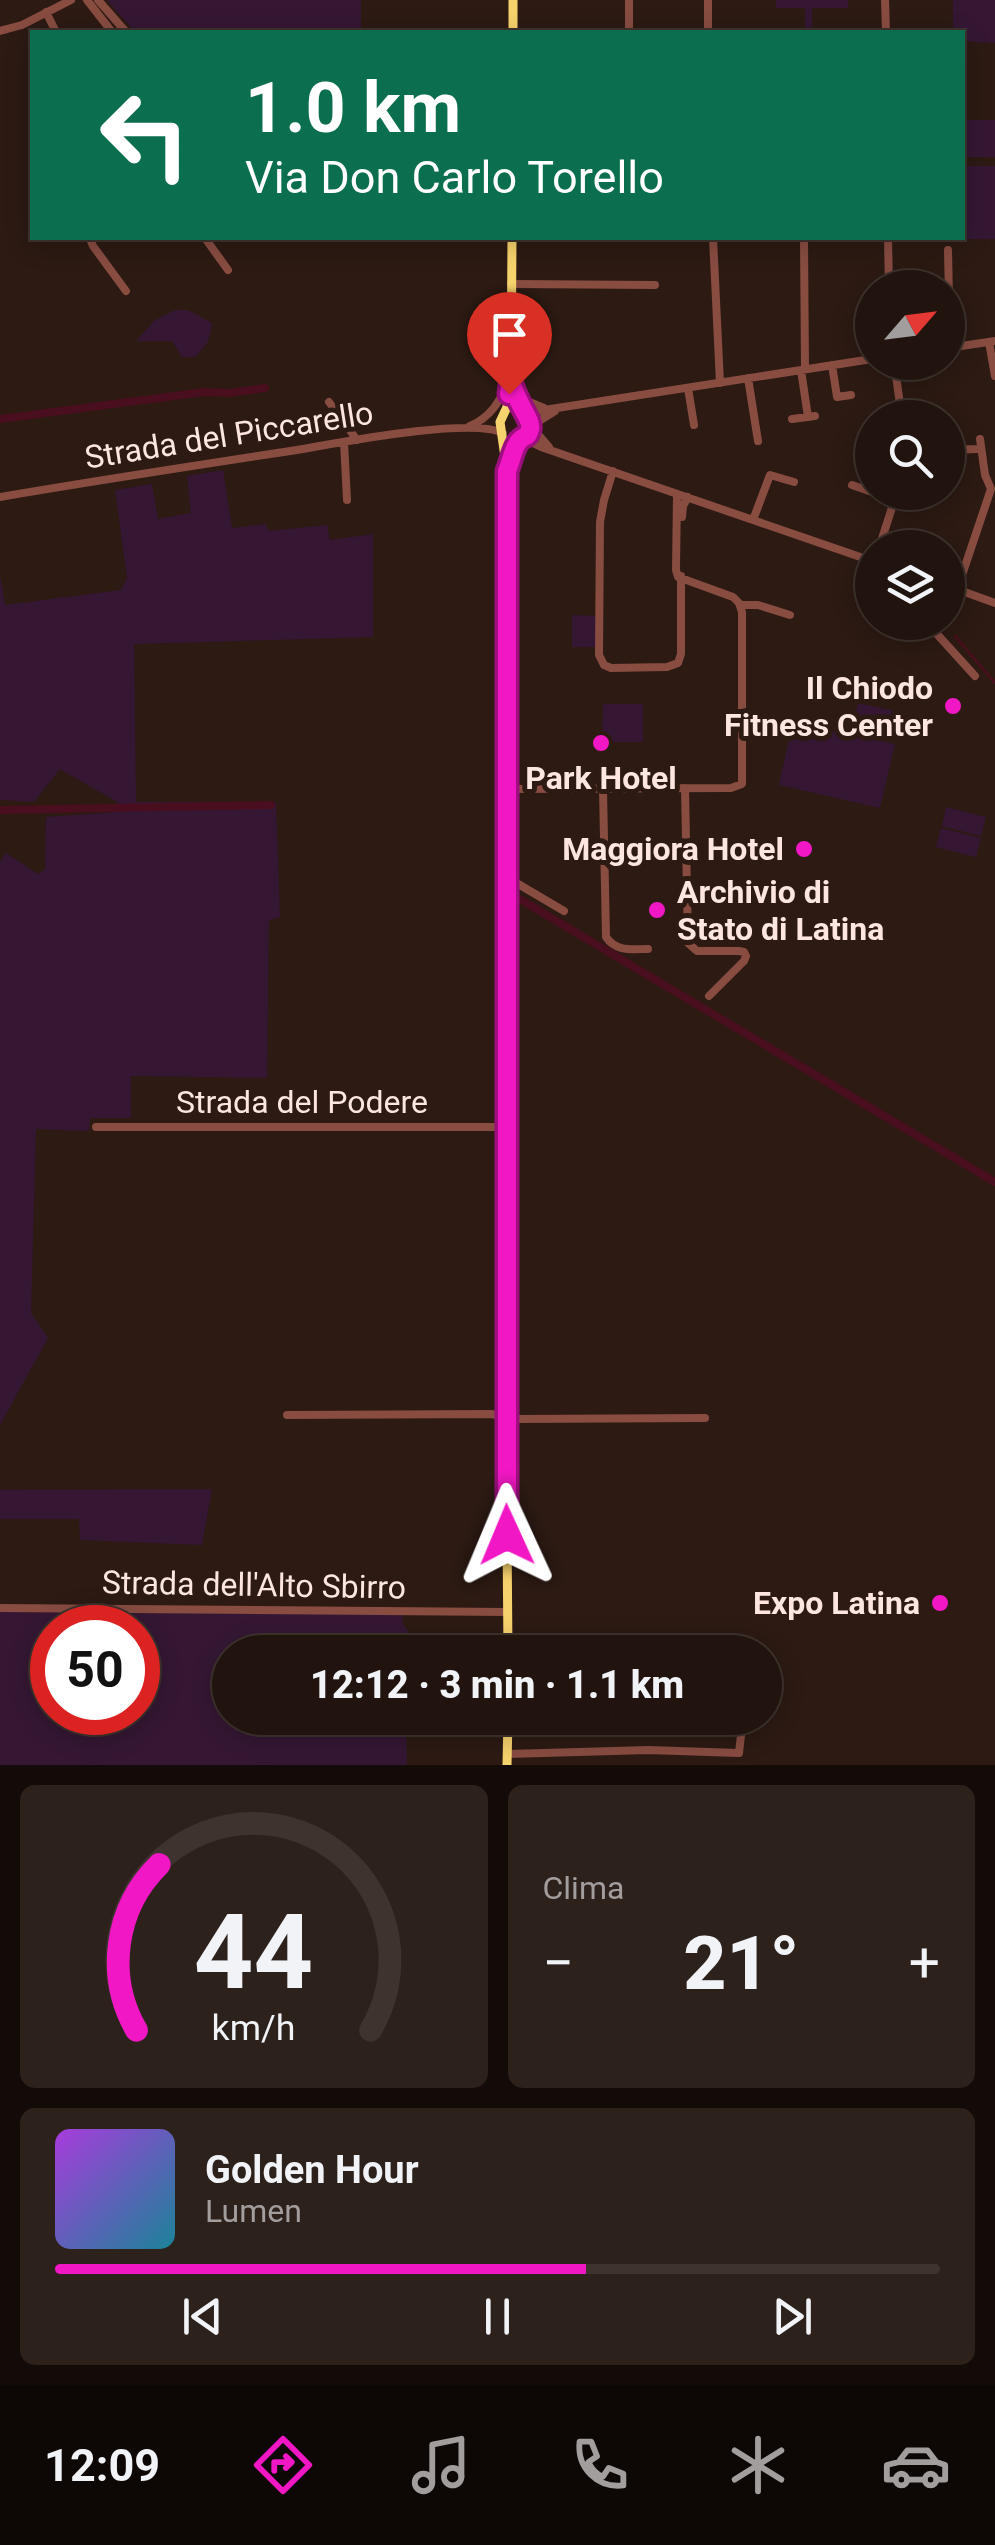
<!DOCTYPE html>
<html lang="it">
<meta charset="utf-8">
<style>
body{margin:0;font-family:Roboto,sans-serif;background:#2d211c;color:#f1f3f6;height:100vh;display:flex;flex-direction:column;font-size:38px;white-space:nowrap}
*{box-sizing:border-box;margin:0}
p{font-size:32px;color:#a29e9e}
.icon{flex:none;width:55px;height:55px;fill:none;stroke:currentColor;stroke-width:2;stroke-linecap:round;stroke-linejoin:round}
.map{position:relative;height:1765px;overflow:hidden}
.sheet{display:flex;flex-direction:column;gap:20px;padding:20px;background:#120b08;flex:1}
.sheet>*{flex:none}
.guide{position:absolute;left:30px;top:30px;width:935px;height:210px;border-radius:0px;box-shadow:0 5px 25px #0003,0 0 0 2px #3e332e;background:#0b6e4f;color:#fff;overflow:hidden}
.needle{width:65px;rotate:62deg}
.buttons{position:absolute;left:855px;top:270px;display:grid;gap:20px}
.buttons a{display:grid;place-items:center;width:110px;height:110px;border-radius:50%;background:#21140e;box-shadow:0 5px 25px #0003,0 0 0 2px #3e332e;font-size:50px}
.speed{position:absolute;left:30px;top:1605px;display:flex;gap:20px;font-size:50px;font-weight:700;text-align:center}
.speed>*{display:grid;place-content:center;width:130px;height:130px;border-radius:50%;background:#21140e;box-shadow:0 5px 25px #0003,0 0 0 2px #3e332e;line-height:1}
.speed .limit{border:15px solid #d22;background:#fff;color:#111}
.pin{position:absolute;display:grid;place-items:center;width:85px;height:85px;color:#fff;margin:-102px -42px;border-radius:50% 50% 50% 0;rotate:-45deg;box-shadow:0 0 10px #0007}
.pin .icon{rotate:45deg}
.me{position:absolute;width:110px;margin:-55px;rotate:359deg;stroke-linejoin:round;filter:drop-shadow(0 0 8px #0008)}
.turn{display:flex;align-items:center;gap:35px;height:210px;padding:0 50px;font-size:45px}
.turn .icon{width:130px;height:130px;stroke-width:2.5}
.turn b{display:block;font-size:70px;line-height:85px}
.big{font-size:75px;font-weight:800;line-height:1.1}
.sheet .widget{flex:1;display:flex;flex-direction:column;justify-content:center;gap:15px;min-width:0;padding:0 35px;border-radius:15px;background:#2d211c}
.sheet .dial{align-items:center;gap:0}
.dial svg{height:260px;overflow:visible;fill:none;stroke:#3e332e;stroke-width:7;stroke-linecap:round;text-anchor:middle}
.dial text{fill:#f1f3f6;stroke:none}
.song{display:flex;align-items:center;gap:30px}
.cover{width:120px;height:120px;border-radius:15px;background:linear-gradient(135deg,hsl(280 70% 55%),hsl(190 70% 35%))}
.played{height:10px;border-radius:5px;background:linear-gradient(90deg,#f217c4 60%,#3e332e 60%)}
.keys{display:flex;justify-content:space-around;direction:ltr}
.heat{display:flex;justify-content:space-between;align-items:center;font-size:55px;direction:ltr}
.sheet .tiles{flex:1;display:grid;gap:20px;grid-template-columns:1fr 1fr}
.widget:last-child{grid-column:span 2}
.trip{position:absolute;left:212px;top:1635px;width:570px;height:100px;border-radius:50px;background:#21140e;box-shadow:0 5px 25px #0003,0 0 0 2px #3e332e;font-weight:800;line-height:100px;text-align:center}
.dock{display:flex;height:160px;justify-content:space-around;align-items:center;background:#0d0806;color:#a29e9e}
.dock .icon{width:70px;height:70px}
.dock .active{color:#f217c4}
.dock b{font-size:45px;color:#f1f3f6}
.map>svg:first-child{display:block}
</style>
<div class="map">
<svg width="995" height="1765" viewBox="0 0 995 1765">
<rect width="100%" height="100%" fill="#2c1a13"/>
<path fill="#351733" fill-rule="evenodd" d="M107,0H361V32H135Z
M776,0H848V8H812V32H805V8H776Z
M953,0H995V43L963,41L962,32H953Z
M962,120H995V157H963Z
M963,166H995V239H889L962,238Z
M175,310H188L212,323L208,342L195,357H182L172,341H136L155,320Z
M223,470L232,528L266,524L269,531L327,525L330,540L373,534V637L134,644L136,802H276L280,917L269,920L267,1078L131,1076V1118H90L89,1131L36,1129L31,1313L48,1338L0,1425V862L6,853L38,874L45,869L46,817L118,812L117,802L60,769L34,802L0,800V575L5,605L121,590L127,578L115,490L152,484L158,519L191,513L187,476Z
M572,615L596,616V647H572Z
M858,703L899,712L894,733L853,724Z
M603,704H643V742H602Z
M793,721L895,744L880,808L779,785Z
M946,807L986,817L981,836L942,826Z
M941,828L981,838L976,857L936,847Z
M212,1489L202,1545L80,1540L79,1519H0V1490Z
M0,1610L402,1615L403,1624L412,1637V1652H230V1718H460L454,1736L427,1737L406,1727L407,1765H0ZM52,1628H138V1712H52Z"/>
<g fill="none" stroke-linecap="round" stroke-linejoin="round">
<path stroke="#490f1e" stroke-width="2.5" d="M955,636L995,683"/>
<path stroke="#490f1e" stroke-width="8" d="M0,419L204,392L230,393L265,388
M0,810L271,805
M518,898L995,1182"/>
<path stroke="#884c41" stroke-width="8" d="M87,0L112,32
M98,0L126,32
M629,0V32
M885,0L886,32
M46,12L56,32
M0,31L22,25L71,0
M708,32V0
M94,238L91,241L93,246L126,291
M205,238L228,270
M713,238L720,383
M804,238L805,369
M888,238L889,288
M948,250L950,348
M511,284L655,285
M989,342L995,376
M948,348L995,341
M894,362L902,418
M832,365L837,397L851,395
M801,370L808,417
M748,378L758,441
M514,384L527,401L544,408
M688,388L694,425
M329,402L357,440
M525,413L872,359
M792,419L815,416
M470,426C491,417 499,402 509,382
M523,438L541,447L872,561
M344,442L347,500
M549,447L531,426L555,411
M948,450L977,449
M613,471L604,500L600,522L599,655L604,665L611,668L667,667L678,663L681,654V576
M852,485L872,492
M874,492L895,499
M0,497C99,480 198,465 297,450C338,443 470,417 503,433
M682,517L683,506L688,497
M753,520L770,475L794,482
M879,548L897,492
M948,586L995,603
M957,590L991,489L985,475L980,439
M740,605H758L790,615
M926,622L975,676
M685,788L688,943L697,951H739L744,952L746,956L744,961L709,996
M507,789L731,788L742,784V612L739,603L733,597L678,577L676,570L677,494
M603,789L606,937C616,952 632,949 648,949
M508,878L564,911
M96,1127H508
M287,1415L491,1414L518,1419L705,1418
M0,1608L508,1612
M507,1754L648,1750L739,1753L741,1735"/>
<path stroke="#f7d36d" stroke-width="9" d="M513,32V0
M512,238L511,386C515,401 528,411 531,426L527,435L520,440
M508,469L520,440
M508,1652L506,1416L508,1127L507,471L500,422L507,407L511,378
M507,1765L508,1718"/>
</g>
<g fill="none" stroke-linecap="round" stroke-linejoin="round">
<g stroke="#9d0f7f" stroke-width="25">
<path id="route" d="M507,1535V471C511,462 513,448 519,441C526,433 527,440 530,429C533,420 512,397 511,378L509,394"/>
</g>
<use href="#route" stroke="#f217c4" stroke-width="18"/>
</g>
<g fill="#f217c4" stroke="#2c1a13" stroke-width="4">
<circle cx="953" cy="706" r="10"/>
<circle cx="601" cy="743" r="10"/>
<circle cx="804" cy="849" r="10"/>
<circle cx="657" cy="910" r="10"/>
<circle cx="940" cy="1603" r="10"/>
</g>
<g text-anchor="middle" stroke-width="10" stroke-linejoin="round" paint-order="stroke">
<g font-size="32" fill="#fde6e0" stroke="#2c1a13">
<text transform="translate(229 435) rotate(-9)" y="11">Strada del Piccarello</text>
<text x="302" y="1113">Strada del Podere</text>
<text transform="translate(254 1585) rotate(1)" y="11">Strada dell'Alto Sbirro</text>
</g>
<g font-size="32" font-weight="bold" fill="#fde6e0" stroke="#2c1a13" text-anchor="end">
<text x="933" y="699">Il Chiodo<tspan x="933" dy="37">Fitness Center</tspan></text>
<text x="601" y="789" text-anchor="middle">Park Hotel</text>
<text x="784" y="860">Maggiora Hotel</text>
<text x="677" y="903" text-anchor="start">Archivio di<tspan x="677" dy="37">Stato di Latina</tspan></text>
<text x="920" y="1614">Expo Latina</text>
</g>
</g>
</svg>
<div class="buttons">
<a><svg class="needle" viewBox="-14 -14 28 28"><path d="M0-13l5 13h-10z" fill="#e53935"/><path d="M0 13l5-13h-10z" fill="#a29e9e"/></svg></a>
<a><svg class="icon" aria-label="search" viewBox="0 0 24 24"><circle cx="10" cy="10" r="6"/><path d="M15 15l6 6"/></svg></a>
<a><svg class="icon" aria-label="layers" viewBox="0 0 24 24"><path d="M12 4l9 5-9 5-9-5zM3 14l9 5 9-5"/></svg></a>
</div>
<div class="speed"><div class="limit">50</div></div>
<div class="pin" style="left:509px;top:394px;background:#d93025"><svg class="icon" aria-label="arrive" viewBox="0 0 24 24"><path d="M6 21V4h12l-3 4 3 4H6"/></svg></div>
<svg class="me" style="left:507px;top:1535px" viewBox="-20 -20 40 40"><path d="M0-17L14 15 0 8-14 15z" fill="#f217c4" stroke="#fff" stroke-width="4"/></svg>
<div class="trip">12:12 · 3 min · 1.1 km</div>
<div class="guide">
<div class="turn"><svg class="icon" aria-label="left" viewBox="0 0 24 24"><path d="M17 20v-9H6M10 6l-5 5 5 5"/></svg><div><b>1.0 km</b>Via Don Carlo Torello</div></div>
</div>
</div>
<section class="sheet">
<div class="tiles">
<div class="widget dial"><svg viewBox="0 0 100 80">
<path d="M14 69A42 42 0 1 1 86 69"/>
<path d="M14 69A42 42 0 0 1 21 18" stroke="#f217c4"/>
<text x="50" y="56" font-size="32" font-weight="700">44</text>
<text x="50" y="72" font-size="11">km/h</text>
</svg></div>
<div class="widget"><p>Clima</p>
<div class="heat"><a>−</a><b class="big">21°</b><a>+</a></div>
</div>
<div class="widget">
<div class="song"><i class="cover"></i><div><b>Golden Hour</b><p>Lumen</p></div></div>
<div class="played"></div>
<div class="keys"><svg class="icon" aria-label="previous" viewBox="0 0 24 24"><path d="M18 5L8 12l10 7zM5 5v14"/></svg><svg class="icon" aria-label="pause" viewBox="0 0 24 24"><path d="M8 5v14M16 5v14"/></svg><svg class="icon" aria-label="next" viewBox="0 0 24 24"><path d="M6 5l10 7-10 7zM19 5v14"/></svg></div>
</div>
</div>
</section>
<nav class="dock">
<b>12:09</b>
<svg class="icon active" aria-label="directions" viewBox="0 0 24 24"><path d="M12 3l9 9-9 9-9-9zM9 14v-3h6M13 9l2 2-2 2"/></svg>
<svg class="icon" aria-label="music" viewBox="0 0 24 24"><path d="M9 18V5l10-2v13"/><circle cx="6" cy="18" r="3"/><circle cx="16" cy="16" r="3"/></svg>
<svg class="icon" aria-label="phone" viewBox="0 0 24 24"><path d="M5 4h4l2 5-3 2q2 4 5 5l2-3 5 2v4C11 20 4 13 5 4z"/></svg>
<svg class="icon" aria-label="climate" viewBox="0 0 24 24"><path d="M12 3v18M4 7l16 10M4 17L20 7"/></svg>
<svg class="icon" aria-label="car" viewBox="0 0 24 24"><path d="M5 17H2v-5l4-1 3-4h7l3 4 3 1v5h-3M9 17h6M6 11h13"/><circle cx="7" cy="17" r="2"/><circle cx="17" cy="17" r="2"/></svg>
</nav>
